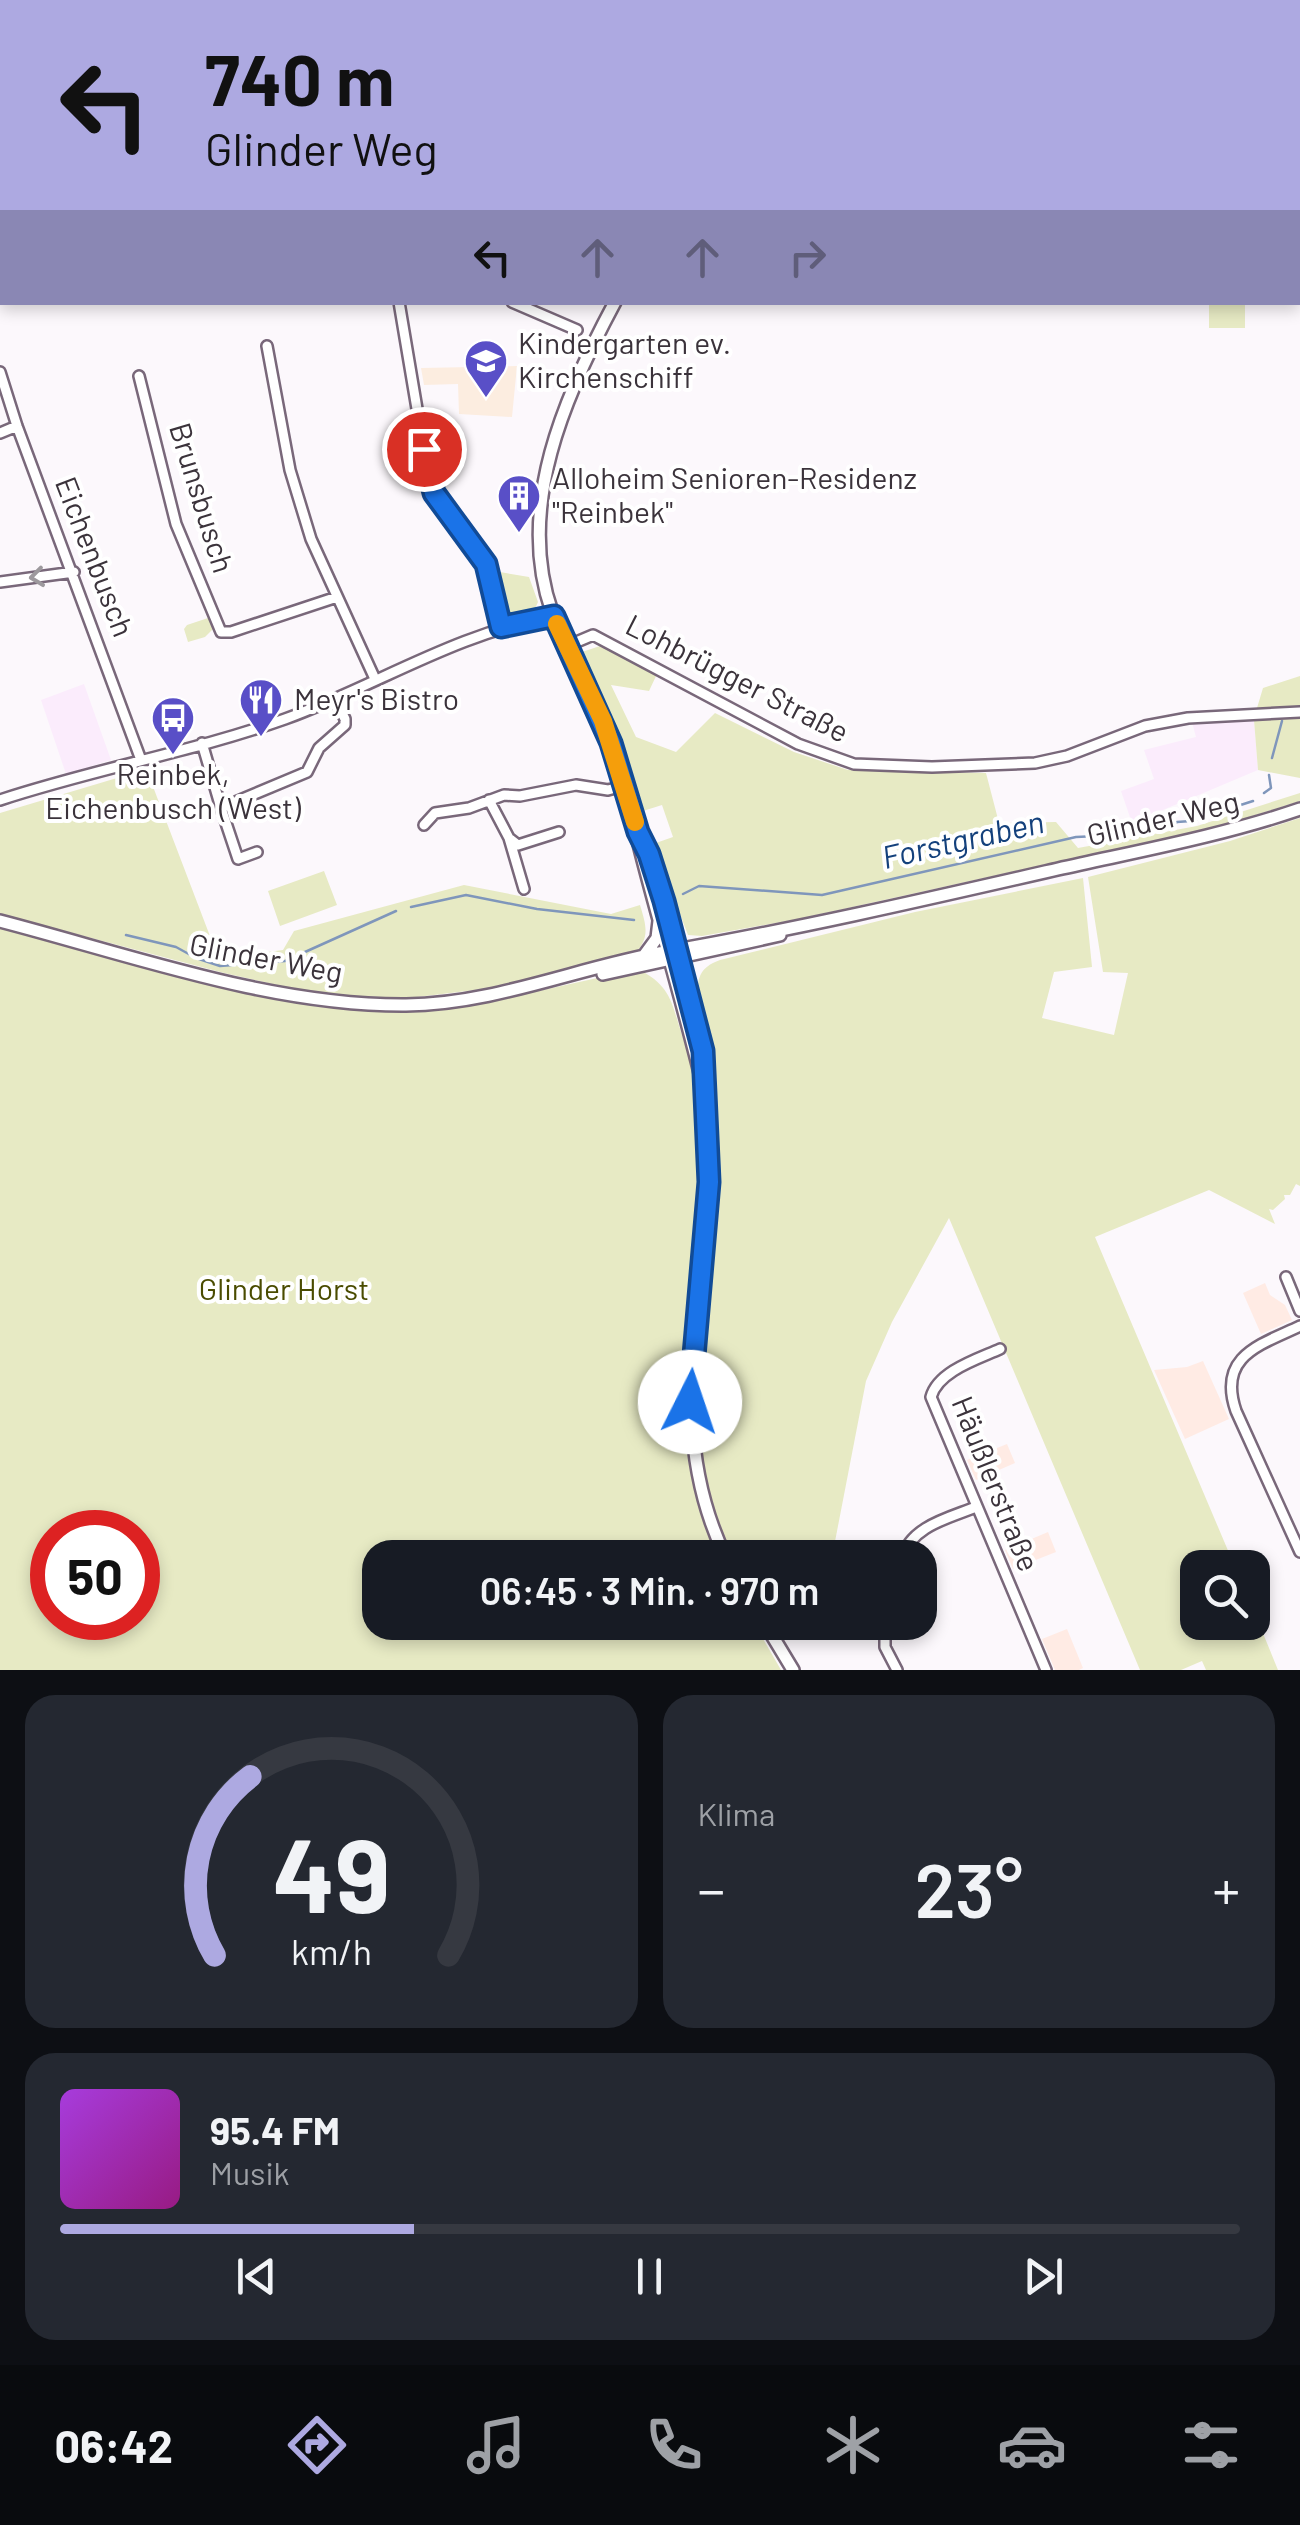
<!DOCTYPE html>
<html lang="de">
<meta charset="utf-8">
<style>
body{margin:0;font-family:Barlow,sans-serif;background:#242831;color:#f1f3f6;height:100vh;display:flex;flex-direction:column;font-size:38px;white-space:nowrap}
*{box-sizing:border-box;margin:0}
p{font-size:32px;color:#9ea1a6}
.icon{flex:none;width:55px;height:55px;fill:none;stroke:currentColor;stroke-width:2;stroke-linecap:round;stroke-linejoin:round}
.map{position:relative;height:1670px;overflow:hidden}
.drawer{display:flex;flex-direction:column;gap:25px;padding:25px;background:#0d0f14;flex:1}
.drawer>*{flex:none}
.hud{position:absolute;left:0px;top:0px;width:1300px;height:305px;box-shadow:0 5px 15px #0003;background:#ada9e1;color:#111;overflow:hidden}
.tools{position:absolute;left:1180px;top:1550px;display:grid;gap:20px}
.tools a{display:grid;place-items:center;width:90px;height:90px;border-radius:20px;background:#171b24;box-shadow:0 5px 15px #0003;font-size:50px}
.speed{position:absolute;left:30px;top:1510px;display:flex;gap:20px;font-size:50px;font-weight:700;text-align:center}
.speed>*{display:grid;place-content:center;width:130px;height:130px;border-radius:50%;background:#171b24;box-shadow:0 5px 15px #0003;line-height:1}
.speed .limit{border:15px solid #d22;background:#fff;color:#111}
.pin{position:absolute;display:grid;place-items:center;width:85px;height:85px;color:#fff;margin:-42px;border:5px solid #fff;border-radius:50%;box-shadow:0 2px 10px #0007}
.me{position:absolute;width:110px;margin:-55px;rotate:4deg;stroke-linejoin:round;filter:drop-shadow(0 0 8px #0008)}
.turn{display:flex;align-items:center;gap:35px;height:210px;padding:0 40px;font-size:45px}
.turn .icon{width:130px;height:130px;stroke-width:2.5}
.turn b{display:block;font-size:70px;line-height:85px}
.lanes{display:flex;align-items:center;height:95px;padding:0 40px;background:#0003;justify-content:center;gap:50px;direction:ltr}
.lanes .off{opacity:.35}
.big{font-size:75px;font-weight:600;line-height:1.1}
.drawer .widget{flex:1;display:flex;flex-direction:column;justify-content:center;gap:15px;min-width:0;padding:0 35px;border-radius:30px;background:#242831}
.drawer .dial{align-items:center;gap:0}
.dial svg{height:260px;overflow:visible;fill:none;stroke:#363941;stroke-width:7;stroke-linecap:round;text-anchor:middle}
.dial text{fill:#f1f3f6;stroke:none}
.song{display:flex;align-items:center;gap:30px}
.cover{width:120px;height:120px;border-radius:15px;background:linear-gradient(135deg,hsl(280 70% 55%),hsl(310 70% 35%))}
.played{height:10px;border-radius:5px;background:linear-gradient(90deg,#ada9e1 30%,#363941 30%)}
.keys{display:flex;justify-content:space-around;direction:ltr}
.heat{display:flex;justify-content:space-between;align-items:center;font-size:55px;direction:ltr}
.drawer .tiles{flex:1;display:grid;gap:25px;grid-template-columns:1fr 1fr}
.widget:last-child{grid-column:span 2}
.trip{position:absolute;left:362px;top:1540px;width:575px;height:100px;border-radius:30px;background:#171b24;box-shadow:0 5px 15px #0003;font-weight:600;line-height:100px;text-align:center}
.tabs{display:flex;height:160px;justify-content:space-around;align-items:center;background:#090b0e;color:#9ea1a6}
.tabs .icon{width:70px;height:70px}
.tabs .current{color:#ada9e1}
.tabs b{font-size:45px;color:#f1f3f6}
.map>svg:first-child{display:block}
</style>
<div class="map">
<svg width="1300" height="1670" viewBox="0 0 1300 1670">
<rect width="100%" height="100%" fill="#fcf8fc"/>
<path fill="#fbecfc" d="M84,684L111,760L66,774L41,700Z
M1254,720L1258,770L1132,823L1121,791L1154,779L1144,750L1196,737L1192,722Z"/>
<path fill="#ffebe4" d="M1265,1283L1270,1295L1285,1305L1292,1320L1261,1334L1243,1293Z
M1203,1361L1229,1419L1185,1439L1154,1370L1187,1367Z
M1007,1444L1015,1463L976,1480L967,1460Z
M1048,1532L1056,1552L1013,1569L1005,1550Z
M1067,1629L1083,1668L1079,1670H1055L1042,1639Z"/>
<path fill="#fcede0" d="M517,366L512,417L459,414L458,384L424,385L421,368Z"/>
<path fill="#e7eac4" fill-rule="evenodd" d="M1209,303H1245V328H1209Z
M500,572L529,577L538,602L533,613L511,619L503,612L495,577Z
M208,618L213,629L205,637L188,642L184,629L187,625Z
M600,646L657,674L649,691L611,685L636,737L676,752L715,713L794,752L848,770L986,773L999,823L1056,822L1078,848L1197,826L1300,793V801L1224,825L798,919L702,936L688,935L653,844L673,837L662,805L643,811L598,694L579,653Z
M1300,676V708H1257L1263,688Z
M1300,716V778L1258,770L1254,720Z
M137,772L152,784L213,944L238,956L283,950L294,931L464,885L611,914L640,905C647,928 650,938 633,956L500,987L409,998L321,995L224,973L0,914V813Z
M1300,818V1186L1296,1184L1290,1195H1284L1285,1199L1273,1210L1269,1209L1275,1224L1209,1190L1095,1237L1235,1567L1198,1568V1622H1252L1253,1609L1278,1670H1206L1202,1661L1181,1670H1140L949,1218L892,1322L866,1381L832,1557H732C722,1534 712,1511 706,1486C679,1375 715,1251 715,1137C715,1110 711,1081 707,1054C704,1031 692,1003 699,979C702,968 710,964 720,960L915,912L1083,878L1092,967L1054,972L1042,1018L1114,1035L1128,973L1103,972L1088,877L1230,841Z
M324,871L337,905L280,926L268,891Z
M0,927L221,985L319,1007L410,1011L502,999L638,969C671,986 671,1001 682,1035C715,1130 699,1229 689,1328C686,1358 682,1388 684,1419C686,1468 699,1512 719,1557L380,1558V1622L754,1623L781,1670H0ZM52,1532H138V1618H52Z"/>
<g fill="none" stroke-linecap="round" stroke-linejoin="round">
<path stroke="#7f96bb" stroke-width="2.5" d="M1287,708L1300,707
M1272,758L1282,721
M1264,793L1271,788L1269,775
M683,894L699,886L822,895L1076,837L1120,835L1170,828L1177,822L1191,821L1253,801
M411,907L466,895L537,909L634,920
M126,935L176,947L196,958L220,966L285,961L396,911"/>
<g stroke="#79687a" stroke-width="14">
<path id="minor" d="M27,0L28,2
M138,0L139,2
M538,0L539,2
M787,0V2
M1228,0L1229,2
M76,2L83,0
M911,2L918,0
M1286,2L1300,0
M0,27H2
M1298,150H1300
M1298,273H1300
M0,295L2,294
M399,302L429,480L441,506L483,557L501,627
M512,302L577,330
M267,346L290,470L311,539L375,679
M0,372L17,426L141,760
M139,376L176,524L221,632H231L337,597
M0,433L17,426
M0,582L74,572
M567,646L593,635L798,744L854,764L932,767L1035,763L1067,756L1145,726L1188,718L1300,712
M202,743L221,808L307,772L319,748L345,725V719L335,699
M0,800C94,769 192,752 285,719C376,686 456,633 554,616
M489,800L509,838L524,889
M221,808L238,859L257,852
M424,825L435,813L469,808L504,795L520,796L576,785L608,790L623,786
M509,838L518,845L559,832
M1286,1277L1300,1311
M1300,1326C1260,1345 1217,1356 1236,1411L1300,1552
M1000,1349C978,1359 938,1371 931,1397L1046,1670
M902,1558C911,1526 949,1518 976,1507
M885,1622V1647L897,1670"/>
</g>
<g stroke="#79687a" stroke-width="16">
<path id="major" d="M656,0L657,2
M615,302C565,395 515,507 552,612C569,658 596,698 611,744C624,782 633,821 643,860C664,941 688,1020 707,1102
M650,856L703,1050
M0,921C131,955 271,1006 406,1005C495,1004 579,967 665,952C797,929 927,899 1058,869C1138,851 1221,836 1300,809
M643,957L657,938L659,921
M603,974L780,935
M707,1098C709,1139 710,1179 706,1220C696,1338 671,1445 726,1558
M764,1622L793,1670"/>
</g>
<use href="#minor" stroke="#fff" stroke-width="9"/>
<use href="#major" stroke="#fff" stroke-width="11"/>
</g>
<defs><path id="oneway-chevron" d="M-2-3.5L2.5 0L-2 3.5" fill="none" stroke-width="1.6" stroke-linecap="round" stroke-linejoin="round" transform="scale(2.5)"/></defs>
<use stroke="#9d999d" href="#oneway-chevron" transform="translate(37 577) rotate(173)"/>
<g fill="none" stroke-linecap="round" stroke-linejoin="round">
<g stroke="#114b97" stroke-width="25">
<path id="route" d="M424,449L434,493L486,564L501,627L554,616L611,743L638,832L649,854L664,901L703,1051L709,1182L690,1402"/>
</g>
<use href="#route" stroke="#1a73e8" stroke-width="18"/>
<path stroke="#f59e0b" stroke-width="18" d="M557,624L603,721L635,822"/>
</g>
<defs>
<g id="school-pin" transform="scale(2.25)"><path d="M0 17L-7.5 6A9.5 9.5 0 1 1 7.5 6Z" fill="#594fc7" stroke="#fff"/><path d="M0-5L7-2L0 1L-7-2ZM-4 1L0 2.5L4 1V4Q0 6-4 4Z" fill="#fff"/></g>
<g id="building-pin" transform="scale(2.25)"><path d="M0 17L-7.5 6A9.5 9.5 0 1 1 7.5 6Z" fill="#594fc7" stroke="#fff"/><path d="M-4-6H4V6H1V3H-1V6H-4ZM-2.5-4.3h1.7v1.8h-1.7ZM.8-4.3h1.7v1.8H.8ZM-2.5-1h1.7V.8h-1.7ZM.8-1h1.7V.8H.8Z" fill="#fff"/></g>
<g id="restaurant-pin" transform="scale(2.25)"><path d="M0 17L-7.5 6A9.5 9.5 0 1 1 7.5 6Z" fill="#594fc7" stroke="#fff"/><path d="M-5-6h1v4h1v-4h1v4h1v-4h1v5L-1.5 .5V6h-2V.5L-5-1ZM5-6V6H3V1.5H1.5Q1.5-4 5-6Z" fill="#fff"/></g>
<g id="bus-pin" transform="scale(2.25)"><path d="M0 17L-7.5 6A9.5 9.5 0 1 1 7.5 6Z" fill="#594fc7" stroke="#fff"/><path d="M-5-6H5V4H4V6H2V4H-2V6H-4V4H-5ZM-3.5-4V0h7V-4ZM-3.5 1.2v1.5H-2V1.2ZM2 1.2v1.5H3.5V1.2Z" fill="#fff"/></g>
</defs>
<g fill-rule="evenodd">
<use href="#school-pin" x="486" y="361"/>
<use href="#building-pin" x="519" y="496"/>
<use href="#restaurant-pin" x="261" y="700"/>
<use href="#bus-pin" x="173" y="718"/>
</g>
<g text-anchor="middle" stroke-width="8" stroke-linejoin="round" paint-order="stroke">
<g font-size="30" fill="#3b333b" stroke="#fff" text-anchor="start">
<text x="518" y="354">Kindergarten ev.<tspan x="518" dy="34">Kirchenschiff</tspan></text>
<text x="552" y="489">Alloheim Senioren-Residenz<tspan x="552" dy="34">"Reinbek"</tspan></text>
<text x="294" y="710">Meyr's Bistro</text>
<text x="173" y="785" text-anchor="middle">Reinbek,<tspan x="173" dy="34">Eichenbusch (West)</tspan></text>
</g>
<g font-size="30" fill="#3b333b" stroke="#fff">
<text transform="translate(201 498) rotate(73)" y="10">Brunsbusch</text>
<text transform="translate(94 557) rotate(69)" y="10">Eichenbusch</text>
<text transform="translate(737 679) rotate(27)" y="10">Lohbrügger Straße</text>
<text transform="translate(1163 819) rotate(-13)" y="10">Glinder Weg</text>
<text transform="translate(266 959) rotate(11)" y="10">Glinder Weg</text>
<text transform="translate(995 1484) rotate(68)" y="10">Häußlerstraße</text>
</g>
<g font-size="30" fill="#4a4c00" stroke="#fff">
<text x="284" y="1300">Glinder Horst</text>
</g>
<g font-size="32" font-style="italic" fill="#14417c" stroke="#fff">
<text transform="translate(963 840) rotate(-13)" y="11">Forstgraben</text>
</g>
</g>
</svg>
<div class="tools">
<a><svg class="icon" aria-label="search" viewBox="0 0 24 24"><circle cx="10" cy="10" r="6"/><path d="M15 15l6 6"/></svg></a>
</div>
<div class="speed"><div class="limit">50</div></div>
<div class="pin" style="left:424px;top:449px;background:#d93025"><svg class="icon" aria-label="arrive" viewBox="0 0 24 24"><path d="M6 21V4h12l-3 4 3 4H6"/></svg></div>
<svg class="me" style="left:690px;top:1402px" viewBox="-20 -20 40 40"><circle r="19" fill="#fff"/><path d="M0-13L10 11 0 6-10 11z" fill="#1a73e8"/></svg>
<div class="trip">06:45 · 3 Min. · 970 m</div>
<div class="hud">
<div class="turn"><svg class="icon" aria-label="left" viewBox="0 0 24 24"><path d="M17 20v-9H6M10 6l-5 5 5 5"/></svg><div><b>740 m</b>Glinder Weg</div></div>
<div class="lanes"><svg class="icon" aria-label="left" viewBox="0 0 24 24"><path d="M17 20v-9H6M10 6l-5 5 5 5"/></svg><svg class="icon off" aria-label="ahead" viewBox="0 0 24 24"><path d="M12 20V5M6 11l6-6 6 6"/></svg><svg class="icon off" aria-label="ahead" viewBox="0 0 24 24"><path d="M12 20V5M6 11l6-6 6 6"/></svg><svg class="icon off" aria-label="right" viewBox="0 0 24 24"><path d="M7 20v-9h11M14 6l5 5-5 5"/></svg></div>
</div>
</div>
<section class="drawer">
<div class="tiles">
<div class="widget dial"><svg viewBox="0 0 100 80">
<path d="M14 69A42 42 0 1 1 86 69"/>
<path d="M14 69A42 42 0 0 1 25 14" stroke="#ada9e1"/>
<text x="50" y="56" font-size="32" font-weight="700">49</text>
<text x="50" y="72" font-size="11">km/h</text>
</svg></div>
<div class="widget"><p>Klima</p>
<div class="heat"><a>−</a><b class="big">23°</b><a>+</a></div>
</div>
<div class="widget">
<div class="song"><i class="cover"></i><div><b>95.4 FM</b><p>Musik</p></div></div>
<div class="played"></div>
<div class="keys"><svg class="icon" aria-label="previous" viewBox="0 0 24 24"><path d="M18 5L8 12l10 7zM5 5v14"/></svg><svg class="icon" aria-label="pause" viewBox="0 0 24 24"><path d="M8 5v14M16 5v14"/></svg><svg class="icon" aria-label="next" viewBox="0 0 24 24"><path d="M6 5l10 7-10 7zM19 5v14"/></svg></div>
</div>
</div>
</section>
<nav class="tabs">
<b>06:42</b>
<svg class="icon current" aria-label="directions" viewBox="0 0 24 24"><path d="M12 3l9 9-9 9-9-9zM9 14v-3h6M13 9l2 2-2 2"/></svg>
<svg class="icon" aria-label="music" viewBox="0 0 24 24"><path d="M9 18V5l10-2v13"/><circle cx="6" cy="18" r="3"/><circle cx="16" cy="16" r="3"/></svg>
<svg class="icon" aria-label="phone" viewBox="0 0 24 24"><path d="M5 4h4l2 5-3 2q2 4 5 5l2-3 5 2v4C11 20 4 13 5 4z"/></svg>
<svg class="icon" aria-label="climate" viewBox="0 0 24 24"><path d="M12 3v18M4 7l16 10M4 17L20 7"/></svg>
<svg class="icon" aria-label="car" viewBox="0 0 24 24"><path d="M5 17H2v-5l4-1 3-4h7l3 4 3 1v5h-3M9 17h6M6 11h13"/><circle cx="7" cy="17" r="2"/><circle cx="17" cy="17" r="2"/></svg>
<svg class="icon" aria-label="filters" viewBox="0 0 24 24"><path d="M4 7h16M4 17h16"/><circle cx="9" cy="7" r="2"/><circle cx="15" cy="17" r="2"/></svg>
</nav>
